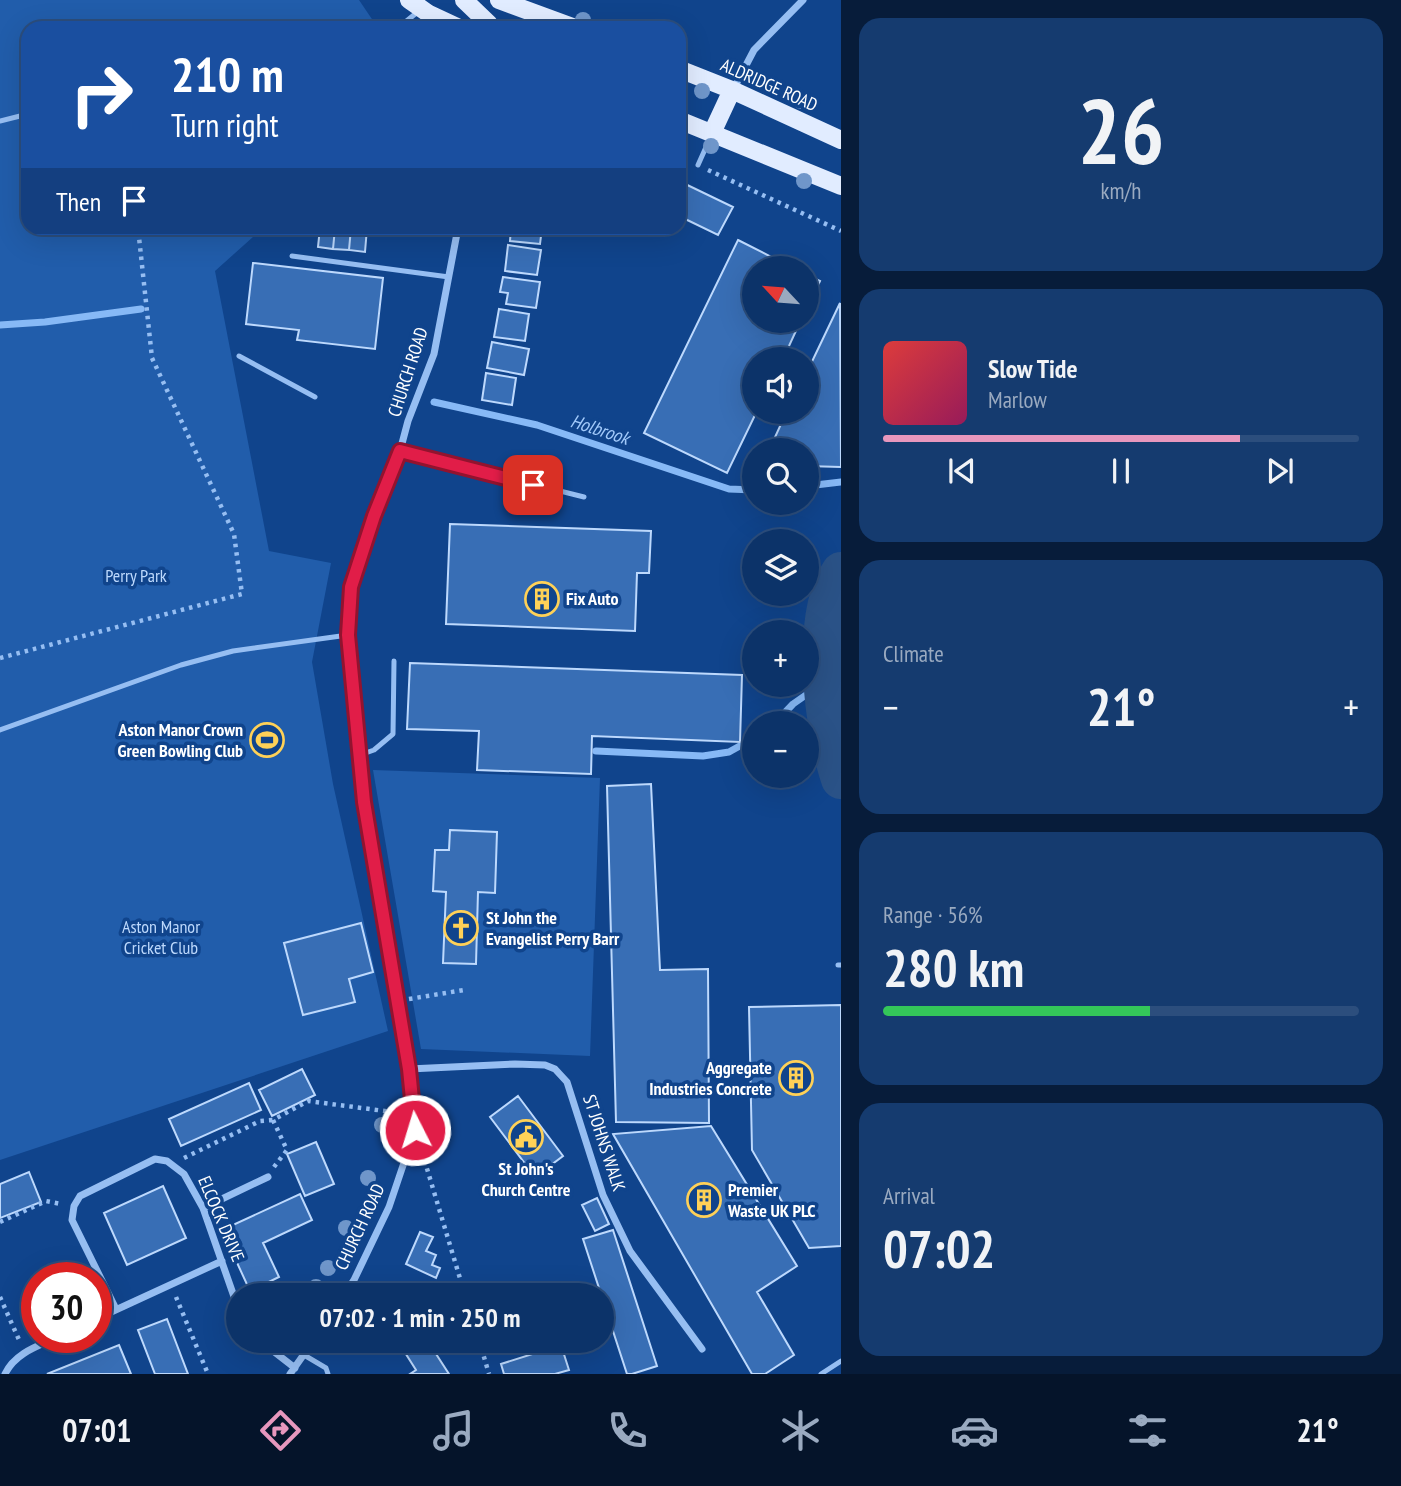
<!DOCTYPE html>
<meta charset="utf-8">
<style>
body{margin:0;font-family:"PT Sans Narrow",sans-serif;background:#153b6f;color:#f1f3f6;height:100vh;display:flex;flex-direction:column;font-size:26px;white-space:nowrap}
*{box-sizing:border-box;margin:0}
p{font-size:23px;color:#9aaac0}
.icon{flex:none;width:38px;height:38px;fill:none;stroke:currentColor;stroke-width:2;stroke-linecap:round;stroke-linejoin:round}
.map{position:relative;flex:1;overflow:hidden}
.details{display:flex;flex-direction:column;gap:18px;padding:18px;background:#071c3a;width:560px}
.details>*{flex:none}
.top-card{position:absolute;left:21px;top:21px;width:665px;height:214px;border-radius:21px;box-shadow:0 7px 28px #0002,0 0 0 2px #2c4e7d;background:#1a4fa0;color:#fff;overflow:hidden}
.needle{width:46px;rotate:296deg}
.fabs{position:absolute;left:742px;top:256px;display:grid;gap:14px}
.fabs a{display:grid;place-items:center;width:77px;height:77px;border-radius:50%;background:#0c3369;box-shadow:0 7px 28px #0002,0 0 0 2px #2c4e7d;font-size:35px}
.speed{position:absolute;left:21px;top:1262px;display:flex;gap:14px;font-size:35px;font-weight:700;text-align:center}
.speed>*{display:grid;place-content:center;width:91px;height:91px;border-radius:50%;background:#0c3369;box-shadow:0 7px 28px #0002,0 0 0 2px #2c4e7d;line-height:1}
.speed .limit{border:10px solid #d22;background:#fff;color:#111}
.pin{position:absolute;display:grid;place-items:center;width:60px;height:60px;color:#fff;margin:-30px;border-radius:14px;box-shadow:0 4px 10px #0006}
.me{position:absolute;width:77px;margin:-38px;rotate:355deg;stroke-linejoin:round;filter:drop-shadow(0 0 5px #0008)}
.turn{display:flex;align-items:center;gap:24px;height:147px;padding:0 35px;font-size:32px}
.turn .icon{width:91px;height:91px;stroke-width:2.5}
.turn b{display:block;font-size:49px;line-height:60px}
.then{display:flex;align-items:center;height:66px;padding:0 35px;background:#0003;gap:14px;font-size:26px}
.big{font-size:52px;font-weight:700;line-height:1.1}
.details .widget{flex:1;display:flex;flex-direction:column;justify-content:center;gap:10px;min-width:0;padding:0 24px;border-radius:21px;background:#153b6f}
.details .dial{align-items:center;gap:0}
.dial b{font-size:91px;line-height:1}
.song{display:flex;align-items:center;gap:21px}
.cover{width:84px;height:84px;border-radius:10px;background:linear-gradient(135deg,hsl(0 70% 55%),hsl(330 70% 35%))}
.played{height:7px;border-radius:4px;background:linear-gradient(90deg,#e797bd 75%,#2c4e7d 75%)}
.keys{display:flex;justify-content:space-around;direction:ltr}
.heat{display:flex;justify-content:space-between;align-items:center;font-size:38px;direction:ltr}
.charge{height:10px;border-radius:5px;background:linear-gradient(90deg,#34c759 56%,#2c4e7d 0)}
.trip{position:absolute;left:226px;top:1283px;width:388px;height:70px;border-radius:35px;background:#0c3369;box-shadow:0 7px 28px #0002,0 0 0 2px #2c4e7d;font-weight:700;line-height:70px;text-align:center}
.menu{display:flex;height:112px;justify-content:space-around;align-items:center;background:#05142a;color:#9aaac0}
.menu .icon{width:49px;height:49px}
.menu .current{color:#e797bd}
.menu b{font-size:32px;color:#f1f3f6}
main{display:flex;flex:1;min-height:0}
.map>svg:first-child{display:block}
</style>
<main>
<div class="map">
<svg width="841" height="1374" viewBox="0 0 841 1374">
<rect width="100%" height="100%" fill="#10448c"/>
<path fill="#215dab" d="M0,0H359L378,28H28V228H263L215,271L269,551L331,563L312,662L333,784L388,1031L0,1160Z
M373,770L600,778L590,1056L421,1049Z"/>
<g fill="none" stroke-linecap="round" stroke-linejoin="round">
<path stroke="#87b9f6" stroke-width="7" d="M0,325L45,322L141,309
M434,402L537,425L729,489L754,490
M807,486L841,482
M775,723L793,704L823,683
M596,751L703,756L729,752L754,738"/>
<path stroke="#2a5287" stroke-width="40" d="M841,572C810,617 824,729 841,779"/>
</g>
<path fill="#386eb5" stroke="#bdd9fd" stroke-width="2" d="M679,181L733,207L718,235L679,216Z
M320,228H335L333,249L318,247Z
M335,228H351L349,250L333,249Z
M351,228H367L365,252L349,250Z
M511,228H542L540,244L510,241Z
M738,240L793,268H754V320H801L783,359H754V411H757L727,473L644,433Z
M508,245L541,250L537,275L505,271Z
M253,263L383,278L375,349L297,340L299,330L246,324Z
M807,275L820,281L807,309Z
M503,277L540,282L536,308L506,304L508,293L500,292Z
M840,303L841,467L807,466V450H774L770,448L787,411H807V372Z
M499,309L529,314L525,341L494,337Z
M492,342L529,349L524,375L487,368Z
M486,373L516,378L512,405L482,400Z
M450,524L651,531L649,573H637L635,631L446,624Z
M410,663L742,675L740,742L592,736L591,774L477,770L479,731L407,729Z
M651,784L660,970L708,969L709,1123L616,1122L607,786Z
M450,830L497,832L495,893L478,892L476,964L443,963L446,892L433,891L435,850H449Z
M361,923L373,972L349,979L355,1002L303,1015L284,943Z
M841,1005V1246L809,1248L752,1150L749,1007Z
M302,1069L315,1095L272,1116L259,1090Z
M249,1083L261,1110L181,1146L169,1119Z
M518,1096L563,1156L535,1177L490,1117Z
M711,1126L797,1266L757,1292L794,1355L765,1374H752L613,1134Z
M316,1142L334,1184L305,1196L287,1154Z
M29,1172L41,1202L0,1218V1184Z
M163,1186L186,1238L127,1265L104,1213Z
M300,1194L312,1220L263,1243L279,1277L250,1291L222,1230Z
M597,1198L609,1224L595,1231L582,1205Z
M613,1230L657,1366L632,1374H627L583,1239Z
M420,1232L433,1237L426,1251L436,1255L432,1265L440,1268L436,1278L406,1264Z
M167,1319L188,1374H155L138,1330Z
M397,1340H427L449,1374H410L416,1370Z
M119,1345L131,1374H47Z
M561,1345L569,1370L555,1374H504L501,1364Z"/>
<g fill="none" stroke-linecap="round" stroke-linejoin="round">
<path stroke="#96bef2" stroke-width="4.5" stroke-dasharray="3.5 5" stroke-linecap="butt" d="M708,170L841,231
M0,658L242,594L234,534L152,358L138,228
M409,999L464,990
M422,1152L465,1295
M184,1158L260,1121L273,1120
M274,1167L287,1150L273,1120L308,1101L400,1113
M0,1222L46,1201L61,1204
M0,1297L20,1342
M176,1297L208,1374
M479,1340L489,1374"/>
<path stroke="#96bef2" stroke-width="5" d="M398,28L420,10
M0,121L28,114
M698,165L711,136
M292,256L449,277
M239,356L315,397
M400,451L584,497
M0,730L181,665L233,651L348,635
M360,755L374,750L393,734L394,661
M838,965H841
M304,1355L326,1368L328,1374
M821,1374L841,1361"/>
<path stroke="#96bef2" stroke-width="7" d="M733,90L754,50L803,0
M409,1069L515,1064L545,1065L555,1069L567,1082L603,1195L630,1251L702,1349
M203,1208L268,1177
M344,1295L354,1280L389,1207L415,1130L409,1069L364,801L348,635L351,587L374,516L400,451L408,421L434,354L458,228
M116,1309L72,1220L74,1206L80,1196L155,1159L167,1161L184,1174L203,1208L238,1308
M96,1319L222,1261
M259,1340L295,1368
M5,1374C15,1353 38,1346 58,1337
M290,1374L314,1340"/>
<path stroke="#e1ecff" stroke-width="18" d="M409,0L429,14L459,28
M464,0L489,24V28
M499,0L575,28
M679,69L732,90L841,140
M679,120L841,186
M712,133L732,90"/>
</g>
<g fill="#6f96ca">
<circle cx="583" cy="20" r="8"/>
<circle cx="702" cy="91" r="8"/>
<circle cx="801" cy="101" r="8"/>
<circle cx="711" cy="146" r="8"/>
<circle cx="804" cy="181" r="8"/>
<circle cx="382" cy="1125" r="8"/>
<circle cx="368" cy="1178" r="8"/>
<circle cx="346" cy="1228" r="8"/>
<circle cx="328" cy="1268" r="8"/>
<circle cx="316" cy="1287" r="8"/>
</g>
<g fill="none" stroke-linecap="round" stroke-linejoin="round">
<g stroke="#92132f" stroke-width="18">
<path id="route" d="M415,1130L409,1069L364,802L348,635L351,587L374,516L400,451L533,485"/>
</g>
<use href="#route" stroke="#e11d48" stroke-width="12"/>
</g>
<defs>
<g id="building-ring" transform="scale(1.75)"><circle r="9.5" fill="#10448c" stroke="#ffd157" stroke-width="1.5"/><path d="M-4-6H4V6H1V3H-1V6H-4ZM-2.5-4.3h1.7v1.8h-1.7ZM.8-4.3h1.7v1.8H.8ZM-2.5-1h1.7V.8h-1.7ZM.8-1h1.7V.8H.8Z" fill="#ffd157"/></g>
<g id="stadium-ring" transform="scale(1.75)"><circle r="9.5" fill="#10448c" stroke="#ffd157" stroke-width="1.5"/><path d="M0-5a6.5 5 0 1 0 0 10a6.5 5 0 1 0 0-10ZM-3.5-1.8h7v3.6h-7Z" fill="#ffd157"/></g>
<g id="church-ring" transform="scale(1.75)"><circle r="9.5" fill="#10448c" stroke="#ffd157" stroke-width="1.5"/><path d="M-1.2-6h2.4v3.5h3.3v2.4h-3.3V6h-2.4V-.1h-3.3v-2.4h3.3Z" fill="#ffd157"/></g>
<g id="civic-ring" transform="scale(1.75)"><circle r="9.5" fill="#10448c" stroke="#ffd157" stroke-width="1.5"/><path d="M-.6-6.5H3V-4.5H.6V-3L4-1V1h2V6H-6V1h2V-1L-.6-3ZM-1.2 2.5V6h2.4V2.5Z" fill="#ffd157"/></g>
</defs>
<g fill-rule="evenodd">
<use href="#building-ring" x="542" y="599"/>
<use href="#stadium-ring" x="267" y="740"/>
<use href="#church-ring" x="461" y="928"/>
<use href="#building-ring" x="796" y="1078"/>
<use href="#civic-ring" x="526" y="1137"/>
<use href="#building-ring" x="704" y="1200"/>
</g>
<g text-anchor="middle" stroke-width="7" stroke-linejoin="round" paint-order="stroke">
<g font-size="18" fill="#fff" stroke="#10448c">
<text transform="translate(769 85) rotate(24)" y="6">ALDRIDGE ROAD</text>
<text transform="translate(408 372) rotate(-72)" y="6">CHURCH ROAD</text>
<text transform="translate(604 1143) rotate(72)" y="6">ST JOHNS WALK</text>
<text transform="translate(221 1219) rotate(67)" y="6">ELCOCK DRIVE</text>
<text transform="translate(360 1227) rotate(-65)" y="6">CHURCH ROAD</text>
</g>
<g font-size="18" fill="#bdd9fd" stroke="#10448c">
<text x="136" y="582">Perry Park</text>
<text x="161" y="933">Aston Manor<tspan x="161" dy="21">Cricket Club</tspan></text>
</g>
<g font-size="18" font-weight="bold" fill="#fff" stroke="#10448c" text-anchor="start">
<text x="566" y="605">Fix Auto</text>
<text x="243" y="736" text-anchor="end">Aston Manor Crown<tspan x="243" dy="21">Green Bowling Club</tspan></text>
<text x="486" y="924">St John the<tspan x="486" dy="21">Evangelist Perry Barr</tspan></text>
<text x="772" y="1074" text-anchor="end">Aggregate<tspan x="772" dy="21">Industries Concrete</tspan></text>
<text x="526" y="1175" text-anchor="middle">St John's<tspan x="526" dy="21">Church Centre</tspan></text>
<text x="728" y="1196">Premier<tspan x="728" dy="21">Waste UK PLC</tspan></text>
</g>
<g font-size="19" font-style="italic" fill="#a1c9fa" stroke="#10448c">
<text transform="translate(600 429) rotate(18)" y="7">Holbrook</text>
</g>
</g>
</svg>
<div class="fabs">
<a><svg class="needle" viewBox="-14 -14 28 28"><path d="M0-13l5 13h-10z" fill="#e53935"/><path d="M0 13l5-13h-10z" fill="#9aaac0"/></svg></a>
<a><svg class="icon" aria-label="sound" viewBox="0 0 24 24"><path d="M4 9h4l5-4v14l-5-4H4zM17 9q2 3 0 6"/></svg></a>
<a><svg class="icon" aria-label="search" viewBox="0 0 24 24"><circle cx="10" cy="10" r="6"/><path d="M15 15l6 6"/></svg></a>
<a><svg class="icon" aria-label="layers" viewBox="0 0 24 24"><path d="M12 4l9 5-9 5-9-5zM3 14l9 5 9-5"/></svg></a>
<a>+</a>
<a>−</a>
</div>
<div class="speed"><div class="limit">30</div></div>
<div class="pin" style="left:533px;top:485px;background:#d93025"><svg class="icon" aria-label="arrive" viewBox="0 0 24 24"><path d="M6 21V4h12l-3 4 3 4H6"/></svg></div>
<svg class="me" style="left:415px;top:1130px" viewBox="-20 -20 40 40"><circle r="17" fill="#e11d48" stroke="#fff" stroke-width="3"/><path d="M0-11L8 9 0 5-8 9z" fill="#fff"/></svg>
<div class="trip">07:02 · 1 min · 250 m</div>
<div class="top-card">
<div class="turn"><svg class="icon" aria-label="right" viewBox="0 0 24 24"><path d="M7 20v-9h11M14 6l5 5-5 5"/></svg><div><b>210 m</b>Turn right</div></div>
<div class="then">Then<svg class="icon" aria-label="arrive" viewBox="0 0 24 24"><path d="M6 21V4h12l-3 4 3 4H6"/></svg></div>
</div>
</div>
<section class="details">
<div class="widget dial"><b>26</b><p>km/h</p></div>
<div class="widget">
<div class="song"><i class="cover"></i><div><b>Slow Tide</b><p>Marlow</p></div></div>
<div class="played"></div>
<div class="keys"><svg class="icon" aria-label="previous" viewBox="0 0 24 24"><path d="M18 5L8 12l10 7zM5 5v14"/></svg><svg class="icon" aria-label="pause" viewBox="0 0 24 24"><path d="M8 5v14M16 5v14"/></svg><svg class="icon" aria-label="next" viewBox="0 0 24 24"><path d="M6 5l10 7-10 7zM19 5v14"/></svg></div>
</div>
<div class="widget"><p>Climate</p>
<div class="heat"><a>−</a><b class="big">21°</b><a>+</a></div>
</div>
<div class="widget"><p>Range · 56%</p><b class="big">280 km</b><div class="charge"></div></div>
<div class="widget"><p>Arrival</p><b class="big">07:02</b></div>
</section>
</main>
<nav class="menu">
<b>07:01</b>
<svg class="icon current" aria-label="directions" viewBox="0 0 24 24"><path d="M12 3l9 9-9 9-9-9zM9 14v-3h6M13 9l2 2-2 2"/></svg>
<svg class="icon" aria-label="music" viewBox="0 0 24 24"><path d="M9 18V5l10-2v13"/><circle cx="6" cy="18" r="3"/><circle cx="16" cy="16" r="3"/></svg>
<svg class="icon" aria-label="phone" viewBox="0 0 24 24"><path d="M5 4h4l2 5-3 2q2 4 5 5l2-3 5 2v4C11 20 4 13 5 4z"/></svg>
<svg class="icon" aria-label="climate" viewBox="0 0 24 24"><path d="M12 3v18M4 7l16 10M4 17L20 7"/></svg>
<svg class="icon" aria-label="car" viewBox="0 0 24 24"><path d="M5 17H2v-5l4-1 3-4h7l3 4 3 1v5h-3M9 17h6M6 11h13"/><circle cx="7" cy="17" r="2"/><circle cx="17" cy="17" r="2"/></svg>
<svg class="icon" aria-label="filters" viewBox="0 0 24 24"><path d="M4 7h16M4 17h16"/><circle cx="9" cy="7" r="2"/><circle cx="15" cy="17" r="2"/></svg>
<b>21°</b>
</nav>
